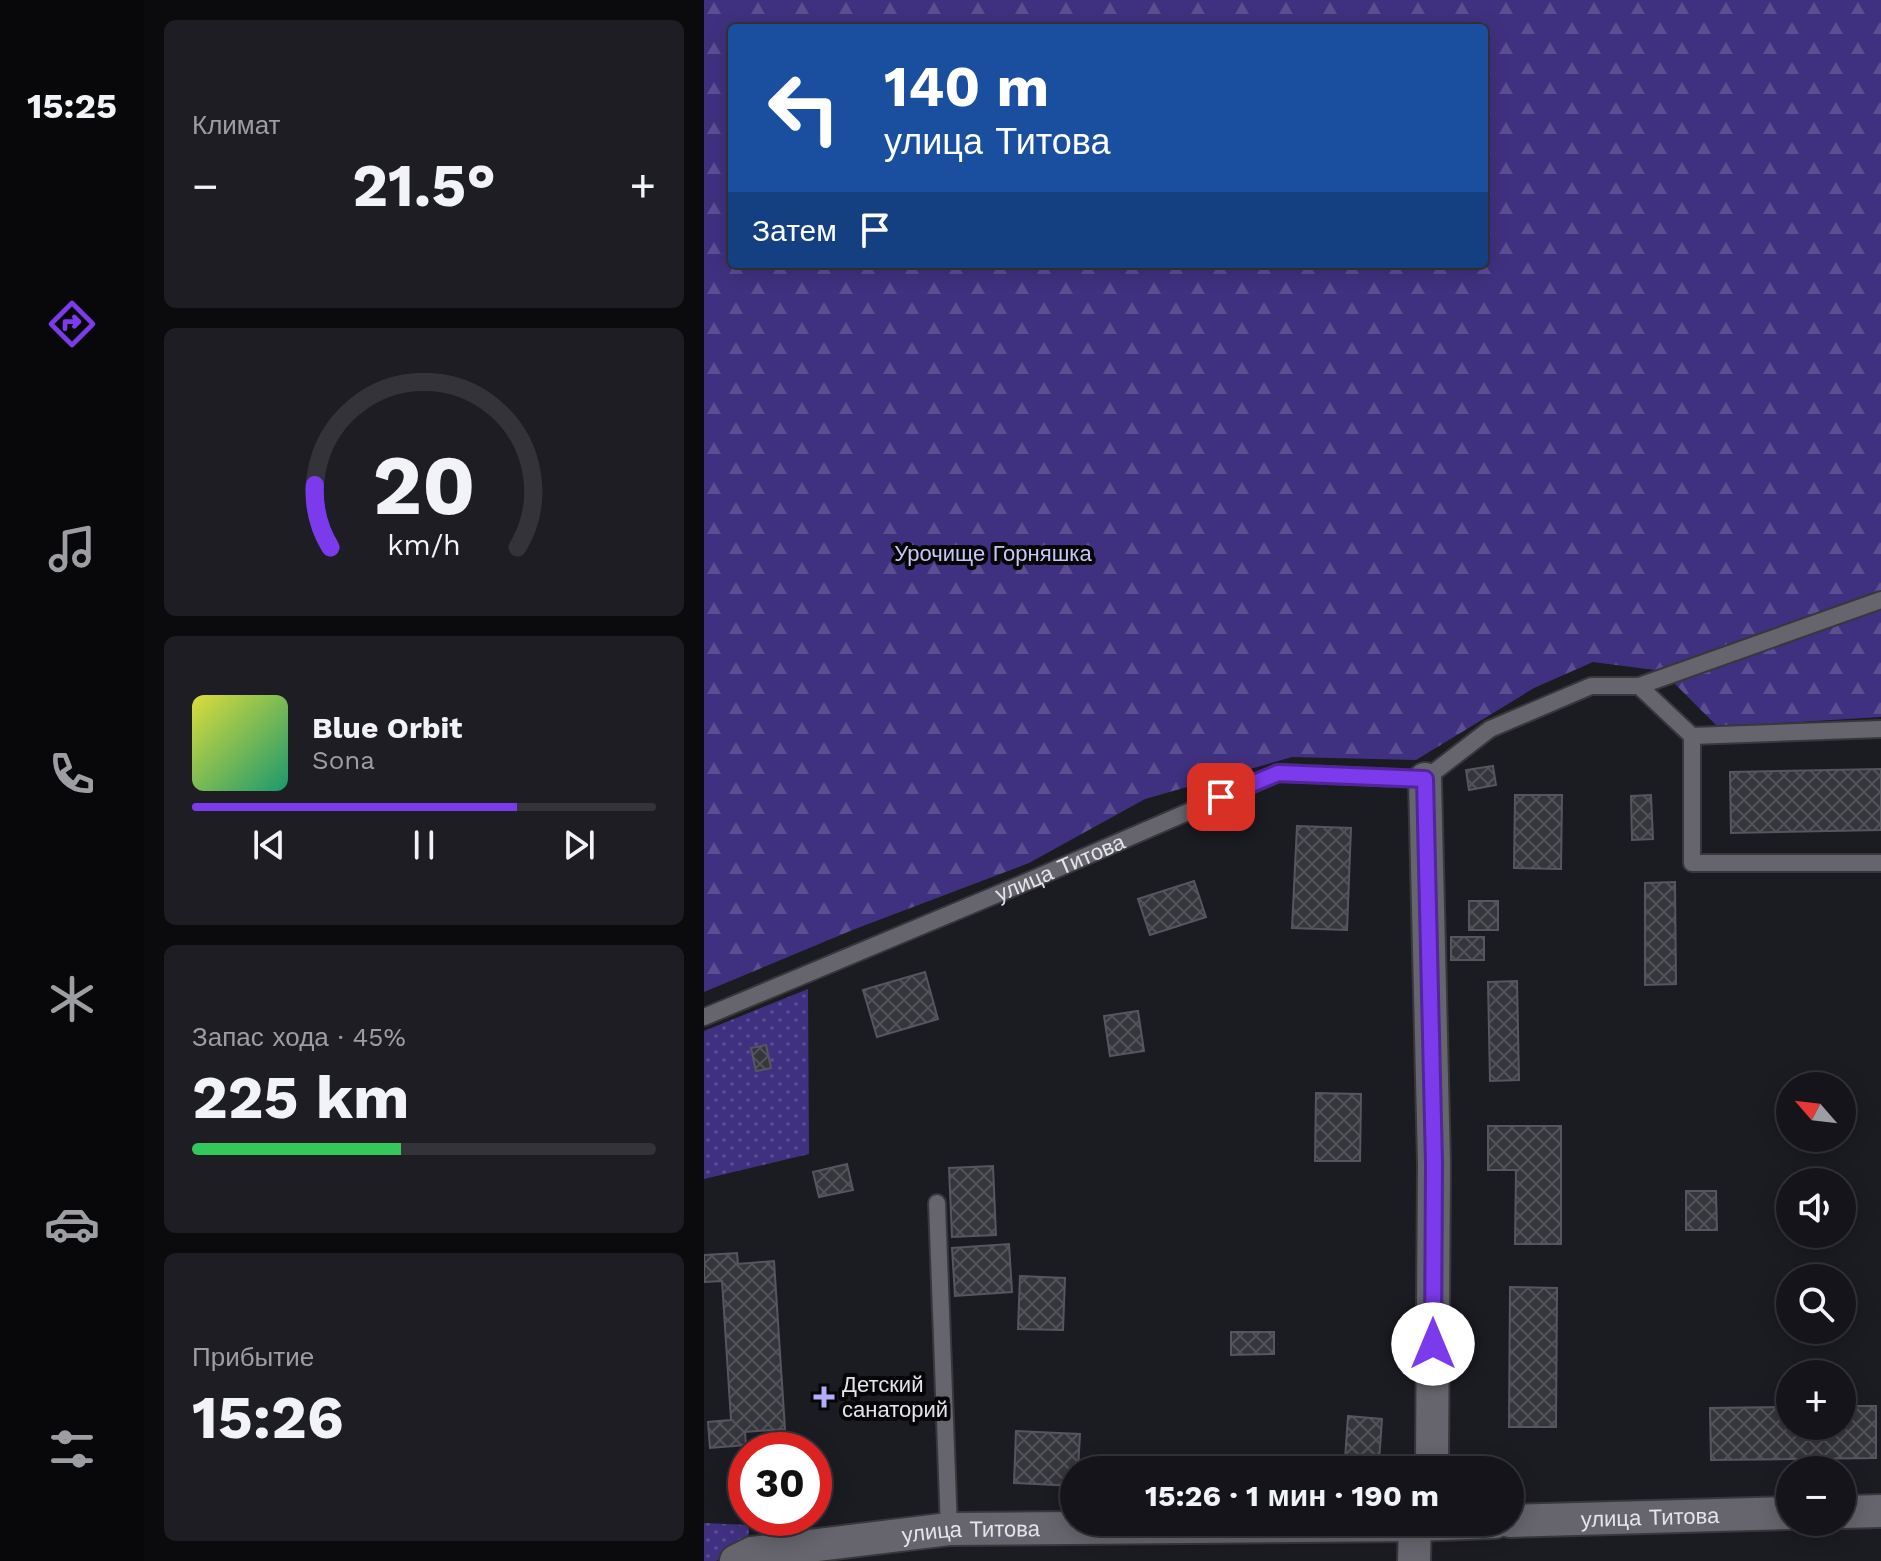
<!DOCTYPE html>
<html lang="ru">
<meta charset="utf-8">
<style>
body{margin:0;font-family:"Work Sans",sans-serif;background:#1d1d23;color:#f1f3f6;height:100vh;display:flex;flex-direction:column;font-size:30px;white-space:nowrap}
*{box-sizing:border-box;margin:0}
p{font-size:26px;color:#9d9ea2}
.icon{flex:none;width:44px;height:44px;fill:none;stroke:currentColor;stroke-width:2;stroke-linecap:round;stroke-linejoin:round}
.map{position:relative;flex:1;overflow:hidden}
.details{display:flex;flex-direction:column;gap:20px;padding:20px;background:#0b0b0e;width:560px}
.details>*{flex:none}
.top-card{position:absolute;left:24px;top:24px;width:760px;height:244px;border-radius:8px;box-shadow:0 4px 20px #0003,0 0 0 2px #333339;background:#1a4fa0;color:#fff;overflow:hidden}
.needle{width:52px;rotate:298deg}
.controls{position:absolute;left:1072px;top:1072px;display:grid;gap:16px}
.controls a{display:grid;place-items:center;width:80px;height:80px;border-radius:50%;background:#14141a;box-shadow:0 4px 20px #0003,0 0 0 2px #333339;font-size:40px}
.speed{position:absolute;left:24px;top:1432px;display:flex;gap:16px;font-size:40px;font-weight:700;text-align:center}
.speed>*{display:grid;place-content:center;width:104px;height:104px;border-radius:50%;background:#14141a;box-shadow:0 4px 20px #0003,0 0 0 2px #333339;line-height:1}
.speed .limit{border:12px solid #d22;background:#fff;color:#111}
.pin{position:absolute;display:grid;place-items:center;width:68px;height:68px;color:#fff;margin:-34px;border-radius:16px;box-shadow:0 4px 12px #0006}
.me{position:absolute;width:88px;margin:-44px;rotate:0deg;stroke-linejoin:round;filter:drop-shadow(0 0 6px #0008)}
.turn{display:flex;align-items:center;gap:28px;height:168px;padding:0 24px;font-size:36px}
.turn .icon{width:104px;height:104px;stroke-width:2.5}
.turn b{display:block;font-size:56px;line-height:68px}
.then{display:flex;align-items:center;height:76px;padding:0 24px;background:#0003;gap:16px;font-size:30px}
.big{font-size:60px;font-weight:700;line-height:1.1}
.details .tile{flex:1;display:flex;flex-direction:column;justify-content:center;gap:12px;min-width:0;padding:0 28px;border-radius:12px;background:#1d1d23}
.details .dial{align-items:center;gap:0}
.dial svg{height:208px;overflow:visible;fill:none;stroke:#333339;stroke-width:7;stroke-linecap:round;text-anchor:middle}
.dial text{fill:#f1f3f6;stroke:none}
.song{display:flex;align-items:center;gap:24px}
.cover{width:96px;height:96px;border-radius:12px;background:linear-gradient(135deg,hsl(60 70% 55%),hsl(160 70% 35%))}
.played{height:8px;border-radius:4px;background:linear-gradient(90deg,#7c3aed 70%,#333339 70%)}
.keys{display:flex;justify-content:space-around;direction:ltr}
.heat{display:flex;justify-content:space-between;align-items:center;font-size:44px;direction:ltr}
.charge{height:12px;border-radius:6px;background:linear-gradient(90deg,#34c759 45%,#333339 0)}
.trip{position:absolute;left:356px;top:1456px;width:464px;height:80px;border-radius:40px;background:#14141a;box-shadow:0 4px 20px #0003,0 0 0 2px #333339;font-weight:700;line-height:80px;text-align:center}
main{display:flex;flex:1;min-height:0}
.menu{display:flex;flex-direction:column;width:144px;justify-content:space-around;align-items:center;background:#08080a;color:#9d9ea2}
.menu .icon{width:56px;height:56px}
.menu .selected{color:#7c3aed}
.menu b{font-size:36px;color:#f1f3f6}
.map>svg:first-child{display:block}
</style>
<main>
<nav class="menu">
<b>15:25</b>
<svg class="icon selected" aria-label="directions" viewBox="0 0 24 24"><path d="M12 3l9 9-9 9-9-9zM9 14v-3h6M13 9l2 2-2 2"/></svg>
<svg class="icon" aria-label="music" viewBox="0 0 24 24"><path d="M9 18V5l10-2v13"/><circle cx="6" cy="18" r="3"/><circle cx="16" cy="16" r="3"/></svg>
<svg class="icon" aria-label="phone" viewBox="0 0 24 24"><path d="M5 4h4l2 5-3 2q2 4 5 5l2-3 5 2v4C11 20 4 13 5 4z"/></svg>
<svg class="icon" aria-label="climate" viewBox="0 0 24 24"><path d="M12 3v18M4 7l16 10M4 17L20 7"/></svg>
<svg class="icon" aria-label="car" viewBox="0 0 24 24"><path d="M5 17H2v-5l4-1 3-4h7l3 4 3 1v5h-3M9 17h6M6 11h13"/><circle cx="7" cy="17" r="2"/><circle cx="17" cy="17" r="2"/></svg>
<svg class="icon" aria-label="filters" viewBox="0 0 24 24"><path d="M4 7h16M4 17h16"/><circle cx="9" cy="7" r="2"/><circle cx="15" cy="17" r="2"/></svg>
</nav>
<section class="details">
<div class="tile"><p>Климат</p>
<div class="heat"><a>−</a><b class="big">21.5°</b><a>+</a></div>
</div>
<div class="tile dial"><svg viewBox="0 0 100 80">
<path d="M14 69A42 42 0 1 1 86 69"/>
<path d="M14 69A42 42 0 0 1 8 45" stroke="#7c3aed"/>
<text x="50" y="56" font-size="32" font-weight="700">20</text>
<text x="50" y="72" font-size="11">km/h</text>
</svg></div>
<div class="tile">
<div class="song"><i class="cover"></i><div><b>Blue Orbit</b><p>Sona</p></div></div>
<div class="played"></div>
<div class="keys"><svg class="icon" aria-label="previous" viewBox="0 0 24 24"><path d="M18 5L8 12l10 7zM5 5v14"/></svg><svg class="icon" aria-label="pause" viewBox="0 0 24 24"><path d="M8 5v14M16 5v14"/></svg><svg class="icon" aria-label="next" viewBox="0 0 24 24"><path d="M6 5l10 7-10 7zM19 5v14"/></svg></div>
</div>
<div class="tile"><p>Запас хода · 45%</p><b class="big">225 km</b><div class="charge"></div></div>
<div class="tile"><p>Прибытие</p><b class="big">15:26</b></div>
</section>
<div class="map">
<svg width="1177" height="1561" viewBox="0 0 1177 1561">
<defs>
<pattern id="grass-dots" width="8" height="8" patternUnits="userSpaceOnUse" patternTransform="scale(2)"><rect width="8" height="8" fill="#403180"/><path d="M2 2h.1M6 6h.1" fill="none" stroke="#5b4f92" stroke-width="1.8" stroke-linecap="round"/></pattern>
<pattern id="forest-firs" width="22" height="20" patternUnits="userSpaceOnUse" patternTransform="scale(2)"><rect width="22" height="20" fill="#403180"/><path d="M5 1l3.5 6h-7zM16 11l3.5 6h-7z" fill="#5b4f92"/></pattern>
<pattern id="building-cross-hatch" width="8" height="8" patternUnits="userSpaceOnUse" patternTransform="scale(2)"><rect width="8" height="8" fill="#35353c"/><path d="M0 0l8 8M0 8l8-8" fill="none" stroke="#525258"/></pattern>
</defs>
<rect width="100%" height="100%" fill="#1b1b22"/>
<path fill="url(#grass-dots)" d="M104,989L105,1154L0,1179V1031Z
M0,1523L45,1525L44,1546L12,1561H0Z"/>
<path fill="url(#forest-firs)" fill-rule="evenodd" d="M0,0H1177V717L1014,727L958,671L889,662L830,688L712,760L588,757L441,799L325,863L151,929L0,992ZM28,28H780V264H28Z"/>
<path fill="url(#building-cross-hatch)" stroke="#56565e" stroke-width="2" d="M789,766L792,785L765,790L762,770Z
M1177,769V830L1027,833L1026,772Z
M811,795H858L857,869L810,868Z
M947,795L949,839L928,840L927,796Z
M593,826L647,828L643,930L588,928Z
M490,881L502,917L446,935L434,899Z
M971,882L972,984L941,985V883Z
M765,901H794V930H765Z
M747,937H780V960H747Z
M221,972L234,1019L173,1037L159,990Z
M813,981L815,1080L786,1081L784,982Z
M434,1011L440,1051L406,1056L400,1016Z
M62,1045L67,1068L52,1071L47,1048Z
M612,1093L657,1094L656,1161H611Z
M784,1126H857V1244H811L812,1170H784Z
M143,1164L149,1190L115,1197L109,1172Z
M289,1166L292,1235L248,1237L245,1168Z
M982,1191H1012L1013,1230H982Z
M305,1244L308,1292L251,1296L248,1248Z
M33,1253L34,1264L70,1261L81,1429L41,1432L42,1445L6,1448L4,1422L27,1420L18,1281L0,1282V1255Z
M316,1276L361,1278L359,1330L314,1329Z
M806,1287L853,1288L852,1427H805Z
M527,1332H570V1354L527,1355Z
M1138,1406H1172V1458L1007,1460L1006,1408L1086,1407V1426H1138Z
M644,1416L678,1419L675,1461L641,1459Z
M312,1431L376,1434L374,1470H370V1486L310,1483Z
M415,1460L517,1461V1470H415Z"/>
<g fill="none" stroke-linecap="round" stroke-linejoin="round">
<g stroke="#37373c" stroke-width="20">
<g id="lane">
<path d="M935,686L1177,600"/>
<path d="M988,736V863H1177"/>
<path id="s1" d="M0,1017L320,883L574,773L721,779L786,729L887,686H935L988,736L1177,729"/>
<path d="M233,1203L245,1529"/>
</g>
</g>
<g stroke="#37373c" stroke-width="36">
<g id="street">
<path d="M721,779L730,1164L728,1463L726,1470"/>
<path d="M1138,1512L1177,1511"/>
<path id="s2" d="M806,1521L1086,1513"/>
<path id="s3" d="M32,1561L48,1553L245,1529L710,1525L791,1522"/>
<path d="M710,1561L711,1522"/>
</g>
</g>
<use href="#lane" stroke="#66656d" stroke-width="16"/>
<use href="#street" stroke="#66656d" stroke-width="32"/>
</g>
<g fill="none" stroke-linecap="round" stroke-linejoin="round">
<g stroke="#51269a" stroke-width="20">
<path id="route" d="M517,797L574,773L721,779L730,1164L729,1344"/>
</g>
<use href="#route" stroke="#7c3aed" stroke-width="14"/>
</g>
<path fill="#b3adf9" stroke="#060609" stroke-width="3" d="M116 1385h8v8h8v8h-8v8h-8v-8h-8v-8h8z"/>
<g text-anchor="middle" stroke-width="8" stroke-linejoin="round" paint-order="stroke">
<g font-size="22" fill="#c8c6f4" stroke="#060609">
<text x="289" y="561">Урочище Горняшка</text>
</g>
<g font-size="22" fill="#e4e4e9" stroke="#060609">
<text dy="8" stroke="none"><textPath href="#s1" startOffset="386">улица Титова</textPath></text>
<text dy="8" stroke="none"><textPath href="#s2" startOffset="140">улица Титова</textPath></text>
<text dy="8" stroke="none"><textPath href="#s3" startOffset="238">улица Титова</textPath></text>
</g>
<g font-size="22" fill="#e4e4e9" stroke="#060609" text-anchor="start">
<text x="138" y="1392">Детский<tspan x="138" dy="25">санаторий</tspan></text>
</g>
</g>
</svg>
<div class="controls">
<a><svg class="needle" viewBox="-14 -14 28 28"><path d="M0-13l5 13h-10z" fill="#e53935"/><path d="M0 13l5-13h-10z" fill="#9d9ea2"/></svg></a>
<a><svg class="icon" aria-label="sound" viewBox="0 0 24 24"><path d="M4 9h4l5-4v14l-5-4H4zM17 9q2 3 0 6"/></svg></a>
<a><svg class="icon" aria-label="search" viewBox="0 0 24 24"><circle cx="10" cy="10" r="6"/><path d="M15 15l6 6"/></svg></a>
<a>+</a>
<a>−</a>
</div>
<div class="speed"><div class="limit">30</div></div>
<div class="pin" style="left:517px;top:797px;background:#d93025"><svg class="icon" aria-label="arrive" viewBox="0 0 24 24"><path d="M6 21V4h12l-3 4 3 4H6"/></svg></div>
<svg class="me" style="left:729px;top:1344px" viewBox="-20 -20 40 40"><circle r="19" fill="#fff"/><path d="M0-13L10 11 0 6-10 11z" fill="#7c3aed"/></svg>
<div class="trip">15:26 · 1 мин · 190 m</div>
<div class="top-card">
<div class="turn"><svg class="icon" aria-label="left" viewBox="0 0 24 24"><path d="M17 20v-9H6M10 6l-5 5 5 5"/></svg><div><b>140 m</b>улица Титова</div></div>
<div class="then">Затем<svg class="icon" aria-label="arrive" viewBox="0 0 24 24"><path d="M6 21V4h12l-3 4 3 4H6"/></svg></div>
</div>
</div>
</main>
